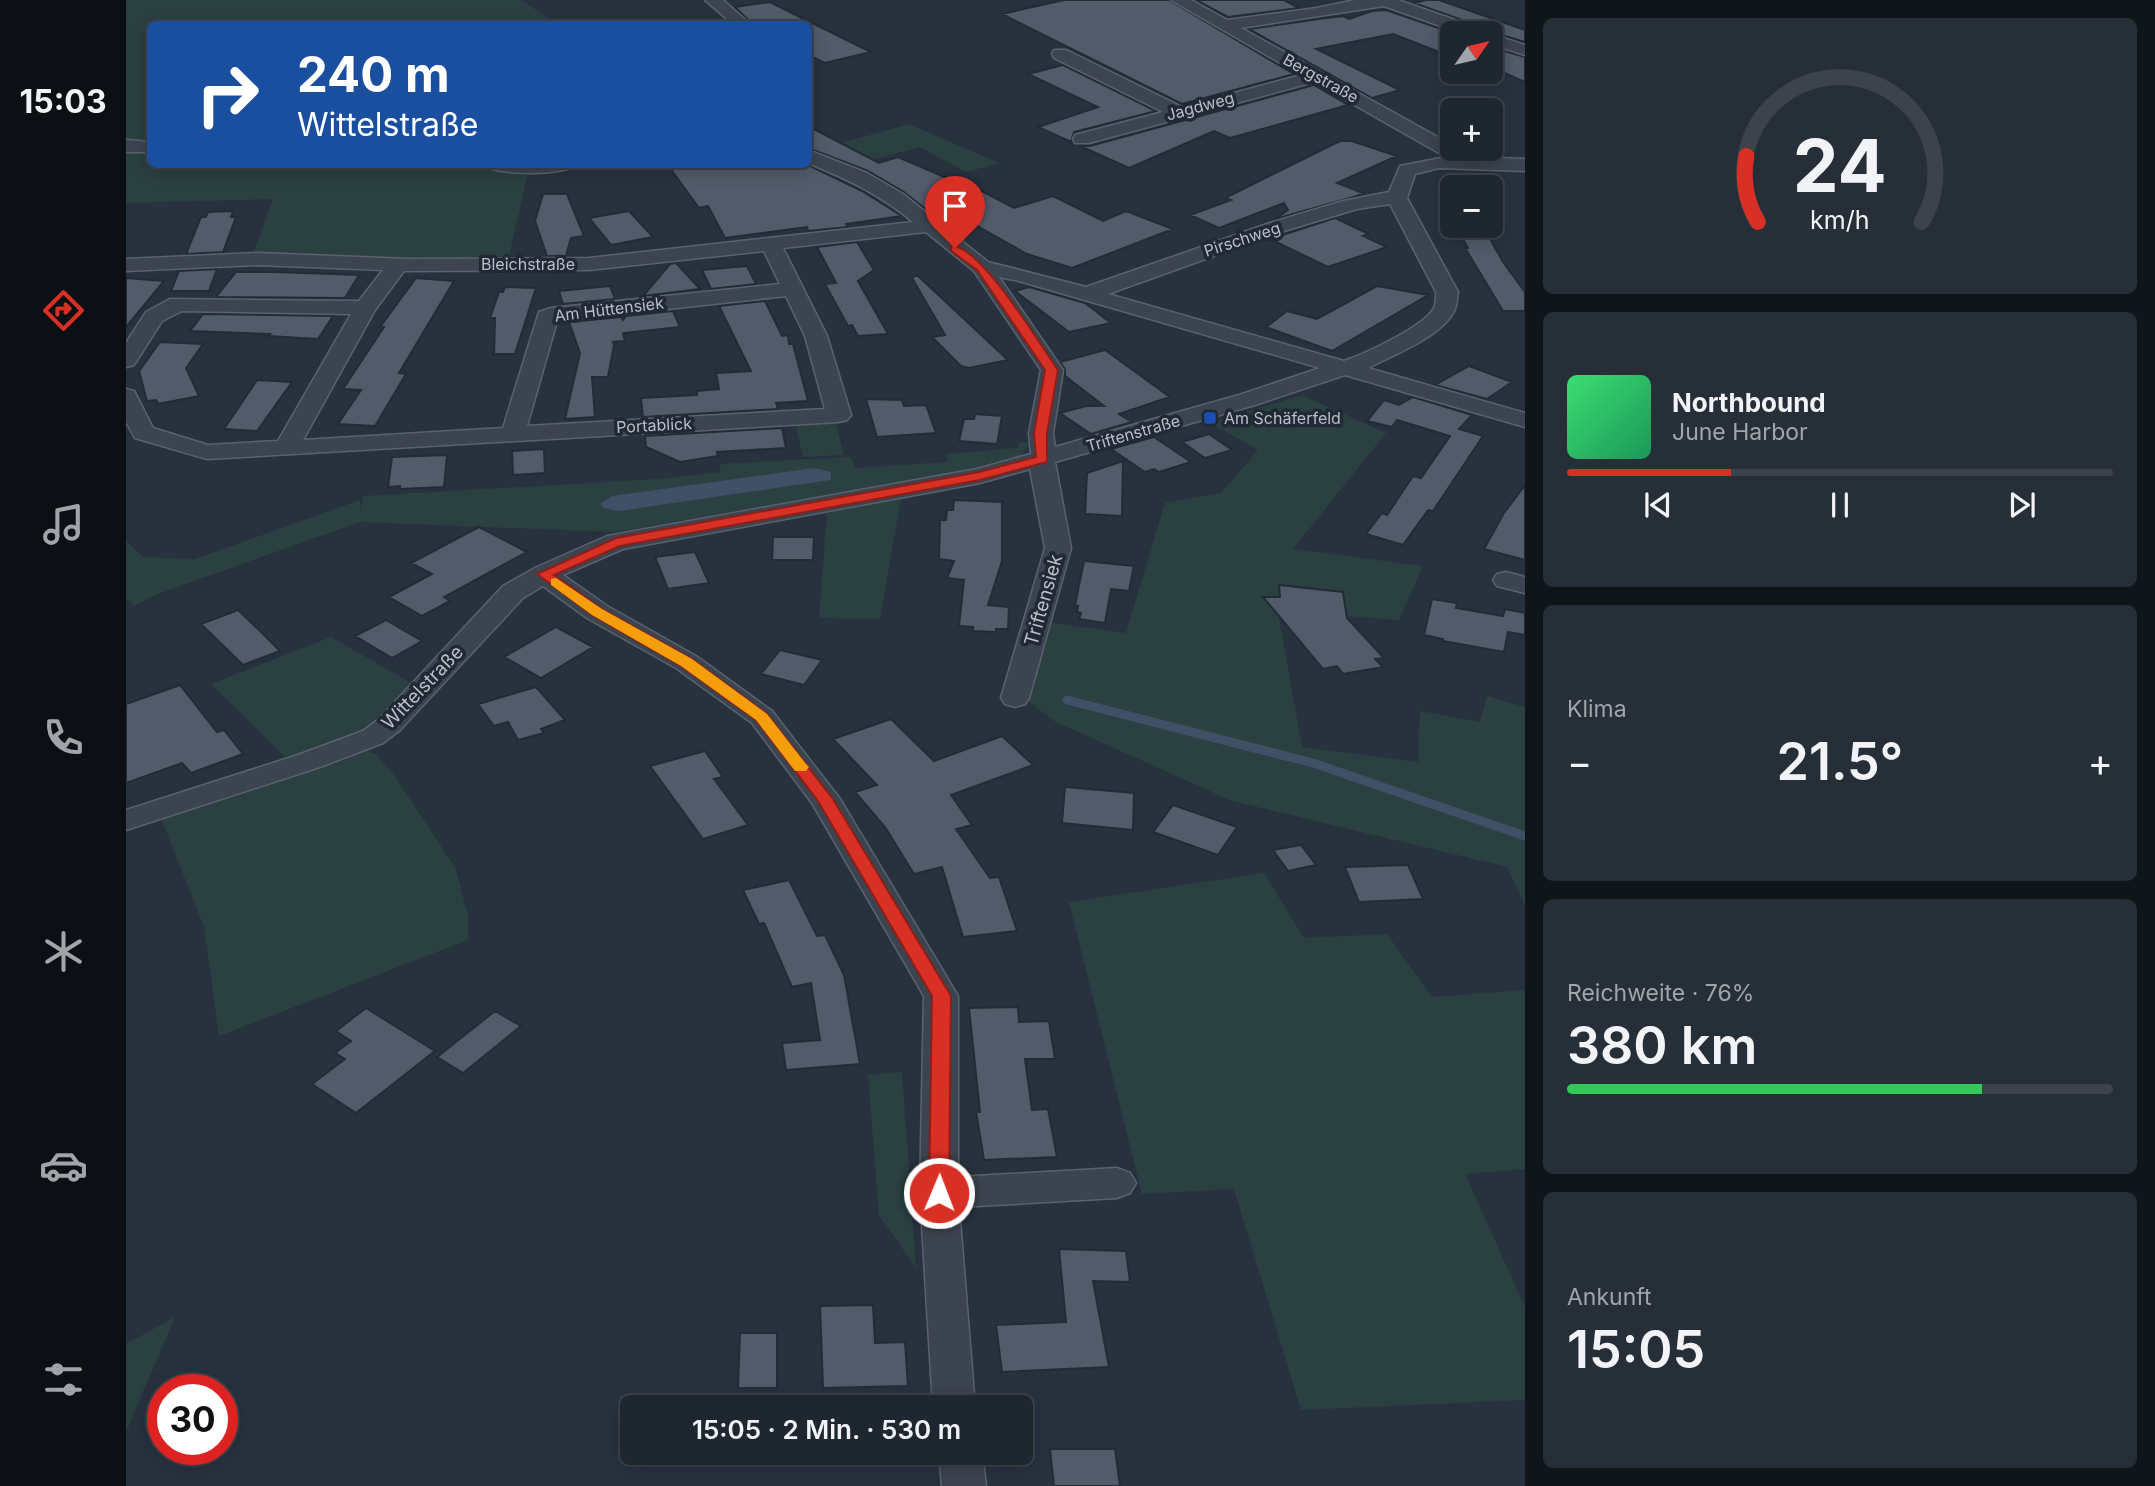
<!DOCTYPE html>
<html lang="de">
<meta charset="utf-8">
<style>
body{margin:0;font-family:Inter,sans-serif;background:#262e37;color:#f1f3f6;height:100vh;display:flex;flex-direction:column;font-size:26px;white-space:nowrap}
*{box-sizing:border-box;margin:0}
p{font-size:23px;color:#a1a5aa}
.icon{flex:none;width:38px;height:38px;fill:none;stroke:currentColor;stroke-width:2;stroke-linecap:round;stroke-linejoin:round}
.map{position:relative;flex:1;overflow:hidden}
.sheet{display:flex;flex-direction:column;gap:18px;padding:18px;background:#10151a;width:630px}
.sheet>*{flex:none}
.banner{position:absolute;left:21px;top:21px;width:665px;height:147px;border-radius:10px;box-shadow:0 4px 18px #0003,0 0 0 2px #3c434b;background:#1a4fa0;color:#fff;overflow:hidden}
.needle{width:46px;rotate:56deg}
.fabs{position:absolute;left:1314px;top:21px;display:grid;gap:14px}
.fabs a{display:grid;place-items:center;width:63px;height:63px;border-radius:10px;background:#1e262f;box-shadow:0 4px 18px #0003,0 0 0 2px #3c434b;font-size:35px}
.speed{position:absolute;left:21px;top:1374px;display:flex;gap:14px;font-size:35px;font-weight:700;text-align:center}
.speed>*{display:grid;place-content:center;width:91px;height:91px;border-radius:50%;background:#1e262f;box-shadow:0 4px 18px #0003,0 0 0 2px #3c434b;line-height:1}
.speed .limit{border:10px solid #d22;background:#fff;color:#111}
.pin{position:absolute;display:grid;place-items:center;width:60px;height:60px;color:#fff;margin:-72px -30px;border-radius:50% 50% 50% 0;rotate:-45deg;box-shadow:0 0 7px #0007}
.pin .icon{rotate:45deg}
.me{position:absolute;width:77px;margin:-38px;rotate:1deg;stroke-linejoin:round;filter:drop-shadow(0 0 5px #0008)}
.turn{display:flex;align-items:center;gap:24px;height:147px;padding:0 35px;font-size:32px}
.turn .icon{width:91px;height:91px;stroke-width:2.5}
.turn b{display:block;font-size:49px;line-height:60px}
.big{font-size:52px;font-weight:600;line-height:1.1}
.sheet .widget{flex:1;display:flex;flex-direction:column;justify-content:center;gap:10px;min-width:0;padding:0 24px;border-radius:10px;background:#262e37}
.sheet .dial{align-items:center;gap:0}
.dial svg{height:182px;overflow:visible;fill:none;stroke:#3c434b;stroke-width:7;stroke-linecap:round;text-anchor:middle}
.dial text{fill:#f1f3f6;stroke:none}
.song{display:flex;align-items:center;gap:21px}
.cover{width:84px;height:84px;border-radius:10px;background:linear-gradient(135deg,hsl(140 70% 55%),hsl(150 70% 35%))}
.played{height:7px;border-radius:4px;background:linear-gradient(90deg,#d93025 30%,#3c434b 30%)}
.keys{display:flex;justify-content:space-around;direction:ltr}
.heat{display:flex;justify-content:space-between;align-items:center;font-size:38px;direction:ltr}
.charge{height:10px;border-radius:5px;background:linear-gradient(90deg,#34c759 76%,#3c434b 0)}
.trip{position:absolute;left:494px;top:1395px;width:413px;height:70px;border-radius:10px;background:#1e262f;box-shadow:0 4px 18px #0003,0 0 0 2px #3c434b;font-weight:600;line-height:70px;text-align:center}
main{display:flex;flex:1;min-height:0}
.dock{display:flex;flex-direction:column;width:126px;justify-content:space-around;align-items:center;background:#0c0f13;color:#a1a5aa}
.dock .icon{width:49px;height:49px}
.dock .active{color:#d93025}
.dock b{font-size:32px;color:#f1f3f6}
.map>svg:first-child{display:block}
</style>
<main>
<nav class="dock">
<b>15:03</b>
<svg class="icon active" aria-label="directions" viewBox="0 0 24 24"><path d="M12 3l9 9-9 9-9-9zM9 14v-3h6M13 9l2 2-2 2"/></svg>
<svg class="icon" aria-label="music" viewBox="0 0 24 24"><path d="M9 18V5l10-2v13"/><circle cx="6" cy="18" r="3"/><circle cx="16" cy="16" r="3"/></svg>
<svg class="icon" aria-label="phone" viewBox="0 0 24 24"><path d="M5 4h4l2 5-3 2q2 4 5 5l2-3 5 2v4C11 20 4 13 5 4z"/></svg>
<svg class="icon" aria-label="climate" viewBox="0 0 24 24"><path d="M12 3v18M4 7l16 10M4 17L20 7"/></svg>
<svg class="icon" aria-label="car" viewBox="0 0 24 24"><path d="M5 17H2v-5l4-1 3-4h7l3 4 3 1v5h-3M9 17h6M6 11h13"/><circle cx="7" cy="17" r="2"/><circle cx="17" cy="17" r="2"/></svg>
<svg class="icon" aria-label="filters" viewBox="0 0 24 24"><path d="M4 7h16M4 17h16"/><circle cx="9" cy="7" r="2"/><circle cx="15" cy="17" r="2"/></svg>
</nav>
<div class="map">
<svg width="1399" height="1486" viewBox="0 0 1399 1486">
<rect width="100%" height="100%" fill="#28323f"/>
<path fill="#2b4041" d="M0,0H395L432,24H24V164H389L393,172L402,173L379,274L130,265L0,271V259L127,254L147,199L0,203Z
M783,124L873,163L840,172L794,147L723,166L712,161V144Z
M1176,395L1260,433L1167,549L1297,566L1273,620L1152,612L1176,747L1292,762L1294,711L1354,722L1361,696L1399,707V905L1381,867L1106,801L930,722L903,702L919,622L1000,633L1039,503L1095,493L1132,450L1085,423Z
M709,420L718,455L677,457L669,423Z
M905,442L894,456L836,472L489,532L234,522L29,595L8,606L0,598V541L17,557L69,559L234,500V513L237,496L532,479L595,472L593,464L725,457L729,468L821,462L820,454L891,448L893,443Z
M775,499L754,619L693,618L701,513Z
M205,637L290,686L234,749L250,754L268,775L330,869L342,916V940L93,1036L78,927L35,818L171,774L157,755L85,684Z
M1138,873L1178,938L1261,934L1306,997L1399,990V1169L1339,1174L1399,1307V1400L1175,1410L1108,1189L1016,1194L943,902Z
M776,1072L790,1268L753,1215L742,1075Z
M49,1317L0,1432V1344Z"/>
<path fill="#405067" d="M688,468L705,472V480L493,511L477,508L474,504L486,496Z"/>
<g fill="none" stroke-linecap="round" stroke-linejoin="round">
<path stroke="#405067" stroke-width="9" d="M941,700L1187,763L1399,836"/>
</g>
<path fill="#525b6a" stroke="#232b37" stroke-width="2" d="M938,0H1043L1168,74L1056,104L876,14Z
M1070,0H1158L1173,8L1102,17Z
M1300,0H1313L1399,30V42L1366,32L1360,33L1356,27L1288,3Z
M644,2L682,21L745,52L699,63L682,55V24H626L609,7Z
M1260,10L1327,33L1326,57L1267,34L1190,49L1274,90L1246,98L1123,29L1193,19L1217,16L1223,19L1246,11Z
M1365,47L1399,57V82L1365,67Z
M937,65L1030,111L948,132L945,142L912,127L972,107L902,74Z
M1188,85L1222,105L1104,138L1088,131L1003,168L954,146H964Z
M682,126L753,163L772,157L825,180L831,178L888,208L927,196L977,221L1000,211L1047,229L946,268L901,254L844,222L826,226L821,221L816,222L778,192L742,171L682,148Z
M1214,141H1226L1271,156L1211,183L1237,193L1231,196L1149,219L1162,210L1158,203L1093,228L1064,215L1105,200L1099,198Z
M541,164H680L736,191L776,216L720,224L722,227L682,231L681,227L599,238L582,206L573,208Z
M417,194H441L458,236L445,238L440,256H421L409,221Z
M107,211L105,217H110L97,252L60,254L75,217H80L82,212Z
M503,211L527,237L485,245L463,218Z
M1209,218L1243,234L1237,236L1261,247L1202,267L1144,239Z
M1330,226H1357L1377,262L1399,292V311H1377L1339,248H1342Z
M731,242L748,270L732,281L762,334L732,336L726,325L722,326L699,284L710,283L691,247Z
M550,263L574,289L517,296L544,264Z
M621,266L630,284L585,289L576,270Z
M91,269L83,291H45L53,271Z
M110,272H149L233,275L219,298L90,297Z
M791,275L882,360L843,368L835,366L806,337L819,335L786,278Z
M0,278L38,281L0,327Z
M290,278L328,281L273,373L280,374L249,426L212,424L235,390L217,389L258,327H254Z
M484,286L489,299L437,304L433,291Z
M1251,286L1302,295L1206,351L1140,327L1161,311L1191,319Z
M379,287L410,288L389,354H368L369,318H364L373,292H377Z
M903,287L959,303L985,323L943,332L889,291Z
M639,301L656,336L662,335L663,344H667L682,401L650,403L652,409L517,417L515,398L571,395V391L593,389L590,373L625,371L593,306Z
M547,311L554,327L497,333L499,341L487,342L488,345L482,377H466L469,417L439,419L454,353L443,322L495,317L497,320L500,316Z
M77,314L207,316L192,339L142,336L144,334L64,331Z
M34,342L77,344L60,368L73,396L32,404L30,400L21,401L13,371Z
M979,350L1044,397L993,414L1006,422L965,434L934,413L960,406H978L939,376V369L934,362Z
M1343,366L1386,382L1361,399L1309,385Z
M131,380L166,382L131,431L98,429Z
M1287,397L1346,415L1333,429L1357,436L1307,511L1302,510L1277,545L1240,534L1256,513L1261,515L1287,476L1295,478L1324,436L1271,420L1266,427L1241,421L1258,400L1273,405Z
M740,399L776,400L778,406L800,405L810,433L751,437Z
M849,414L876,416L871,444L833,441L838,419H848Z
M656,428L660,448L591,452L592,456L554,462L520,447L519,436Z
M1083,434L1106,450L1079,458L1056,442Z
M1028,437L1065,462L1033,472L1028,469L1019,472L985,449Z
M418,449L419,473L387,475L386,451Z
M321,455L318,487L274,489V486L262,487L266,457Z
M997,461L996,516L959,514L961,473Z
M1399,485V560L1358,549L1378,513Z
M828,500L876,502V561L862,605L883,607L882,629H870V632L847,631V627L833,626L838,580L821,578L828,561L813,559L814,520H820L821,510H827Z
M353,527L401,552L318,597L324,601L296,616L263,597L306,574L285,563Z
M647,537H688L687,560H646Z
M569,552L583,583L542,589L529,557Z
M958,561L1008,566L1003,591L985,589L979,623L953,619L955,613L951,612L952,606L949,605Z
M1153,585L1217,592L1221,618L1258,658L1249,659L1257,667L1217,674L1211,666L1197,669L1137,597H1154Z
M1306,599L1331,603L1330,608L1377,616L1379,609L1399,613V635L1382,632L1378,652L1317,641V639L1298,635Z
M112,610L131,628L154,651L117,665L75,624Z
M260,620L296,641L266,658L229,636Z
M430,627L467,647L415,678L378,657Z
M654,650L696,660L678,685L635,674Z
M54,685L91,732L98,730L117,754L65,773L56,763L0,783V704Z
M410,687L439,720L415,729L418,733L392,740L382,722L368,726L352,704Z
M765,719L808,761L876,736L907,765L825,795L846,825L830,829L864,878L873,877L891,931L837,937L816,867L788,874L759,827L729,792L751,785L707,739Z
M579,751L597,777L588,779L622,825L577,839L524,766Z
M939,787L1008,793L1007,830L936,823Z
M1047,805L1111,827L1092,855L1027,832Z
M1175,845L1190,865L1162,871L1147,850Z
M1282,865L1297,899L1233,902L1219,867Z
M663,880L691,936L699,935L718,975L734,1064L660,1070L656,1043L694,1040L685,983L666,987L638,923L633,924L617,890Z
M892,1007L893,1022L923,1021L929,1059H899L906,1110L922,1109L931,1157L858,1160L850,1112H854L843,1008Z
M240,1008L309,1051L230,1113L186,1084L219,1059L209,1053L225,1041L210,1031Z
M369,1011L395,1026L337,1073L311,1057Z
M933,1249L1000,1251L1004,1282L967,1281L983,1367L876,1372L870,1325L940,1322Z
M747,1305L749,1343L779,1342L782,1386L697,1388L694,1306Z
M614,1333H651V1388H612Z
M924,1449H989L994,1486H928Z"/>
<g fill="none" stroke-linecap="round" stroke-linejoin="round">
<g stroke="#5a626d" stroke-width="3">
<path id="street" d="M579,0H597L624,24H607Z
M1045,0H1065L1101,20L1191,8L1229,0H1272L1355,29L1357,33H1334L1258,6L1115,28L1326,145V149H1333L1339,157L1399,159V171L1313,168L1289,174L1281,198L1332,292C1331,297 1331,304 1329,309C1318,336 1267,355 1242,368L1399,413V427L1219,375L1129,405L929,462L945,548L903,698L899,704L889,707L879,704L875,698L919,548L904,469L854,483L497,549L437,575L481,606L570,656L646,711L714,799L832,996V1177L991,1168L1004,1173L1010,1183L1004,1193L991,1198L833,1207L849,1407H807L794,1193L798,996L686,803L626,723L550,668L461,618L417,586L397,598L273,731L257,743L194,767L0,830V810L172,755L237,731L253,719L377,586L409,568L481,536L851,469L905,454L903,433L915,370L848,271L800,232L657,248L701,336L725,415L721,420L713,422L81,459L9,438L0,422V389L8,391L27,428L82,445L152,441L225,314L56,311L36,321L8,365L0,367V343L20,312L44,299L233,301L257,270L131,265L0,271V259L131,253L282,259L463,258L787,222C755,195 721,179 682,163V150L741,173L777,194L862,262L960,287L1144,223L1217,201L1263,192L1274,166L1320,157L1188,82L963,143H949L947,139L949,135L1037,112L928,58L926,54L928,50H940L1056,107L1175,75ZM1264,204L1310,292C1310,297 1310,304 1308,308C1298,327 1238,354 1218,361L982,294L1158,231L1231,209ZM638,251L654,284L425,308L413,312L377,428L177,440L249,310L278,271L463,270ZM873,277L893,281L1194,368L1113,395L929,447L927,433L937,370ZM660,296L679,336L699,409L401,426L431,321Z
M1365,34L1399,45V55L1365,44Z
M0,140L24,142V152H0Z
M355,164H452C441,176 367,176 355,164Z
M1380,572L1399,577V593L1371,586L1367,580L1371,574Z
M813,1452H856L860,1486H816Z"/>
</g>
<use href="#street" fill="#3c4450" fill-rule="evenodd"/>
</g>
<path fill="#d93025" stroke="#8d1f18" stroke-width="2" d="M825,246C853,243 915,346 932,370L921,433V462L854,480L494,546L428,575L476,609L566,659L641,714L707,799L825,996L823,1193L820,1198L813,1200L805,1198L803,1193L806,996L692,801L630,720L555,666L466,615L411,574L490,538L853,472L910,457L908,433L919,370L851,270L825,251Z"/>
<path fill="#f59e0b" d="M430,578L476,609L566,659L641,714L680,764L683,767L680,771H669L630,720L555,666L466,615L425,585V579Z"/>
<rect fill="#1a4fb4" stroke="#212935" stroke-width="2.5" x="1077" y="411" width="14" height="14" rx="3.5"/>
<g text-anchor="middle" stroke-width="7" stroke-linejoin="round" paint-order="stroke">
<g font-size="16" fill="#b9bfca" stroke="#212935">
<text transform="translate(1195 78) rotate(29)" y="6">Bergstraße</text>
<text transform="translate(1074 106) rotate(-15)" y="6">Jagdweg</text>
<text transform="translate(1116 239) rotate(-18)" y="6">Pirschweg</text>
<text x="402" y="270">Bleichstraße</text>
<text transform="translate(483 309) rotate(-7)" y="6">Am Hüttensiek</text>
<text transform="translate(528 425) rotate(-3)" y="6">Portablick</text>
<text transform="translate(1007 433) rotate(-16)" y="6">Triftenstraße</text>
</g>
<g font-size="16" fill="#b9bfca" stroke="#212935" text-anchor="start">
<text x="1098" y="424">Am Schäferfeld</text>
</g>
<g font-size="19" fill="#b9bfca" stroke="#212935">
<text transform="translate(917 600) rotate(-74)" y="7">Triftensiek</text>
<text transform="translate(296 687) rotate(-46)" y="7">Wittelstraße</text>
</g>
</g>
</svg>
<div class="fabs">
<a><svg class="needle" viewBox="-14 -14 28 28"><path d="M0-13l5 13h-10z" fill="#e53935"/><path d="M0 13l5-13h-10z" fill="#a1a5aa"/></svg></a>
<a>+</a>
<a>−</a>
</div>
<div class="speed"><div class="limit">30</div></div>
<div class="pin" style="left:829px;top:248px;background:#d93025"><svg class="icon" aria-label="arrive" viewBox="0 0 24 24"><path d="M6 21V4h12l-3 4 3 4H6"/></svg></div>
<svg class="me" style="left:813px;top:1193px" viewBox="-20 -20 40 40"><circle r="17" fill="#d93025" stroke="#fff" stroke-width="3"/><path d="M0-11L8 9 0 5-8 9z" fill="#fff"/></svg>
<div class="trip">15:05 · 2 Min. · 530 m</div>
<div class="banner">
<div class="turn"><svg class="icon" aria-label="right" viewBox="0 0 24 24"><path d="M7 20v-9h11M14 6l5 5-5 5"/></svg><div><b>240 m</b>Wittelstraße</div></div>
</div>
</div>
<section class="sheet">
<div class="widget dial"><svg viewBox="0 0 100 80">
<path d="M14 69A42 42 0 1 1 86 69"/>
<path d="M14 69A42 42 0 0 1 9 40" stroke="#d93025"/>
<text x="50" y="56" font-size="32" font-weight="700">24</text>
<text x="50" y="72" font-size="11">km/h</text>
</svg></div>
<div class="widget">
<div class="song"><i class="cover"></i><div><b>Northbound</b><p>June Harbor</p></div></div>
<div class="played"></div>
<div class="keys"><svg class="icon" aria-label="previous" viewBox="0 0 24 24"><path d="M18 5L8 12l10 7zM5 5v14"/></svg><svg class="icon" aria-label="pause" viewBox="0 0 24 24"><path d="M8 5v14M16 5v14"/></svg><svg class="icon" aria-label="next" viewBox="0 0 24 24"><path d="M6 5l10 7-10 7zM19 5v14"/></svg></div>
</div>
<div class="widget"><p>Klima</p>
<div class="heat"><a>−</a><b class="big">21.5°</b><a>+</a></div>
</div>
<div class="widget"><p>Reichweite · 76%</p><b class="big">380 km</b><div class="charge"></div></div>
<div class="widget"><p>Ankunft</p><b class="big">15:05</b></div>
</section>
</main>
